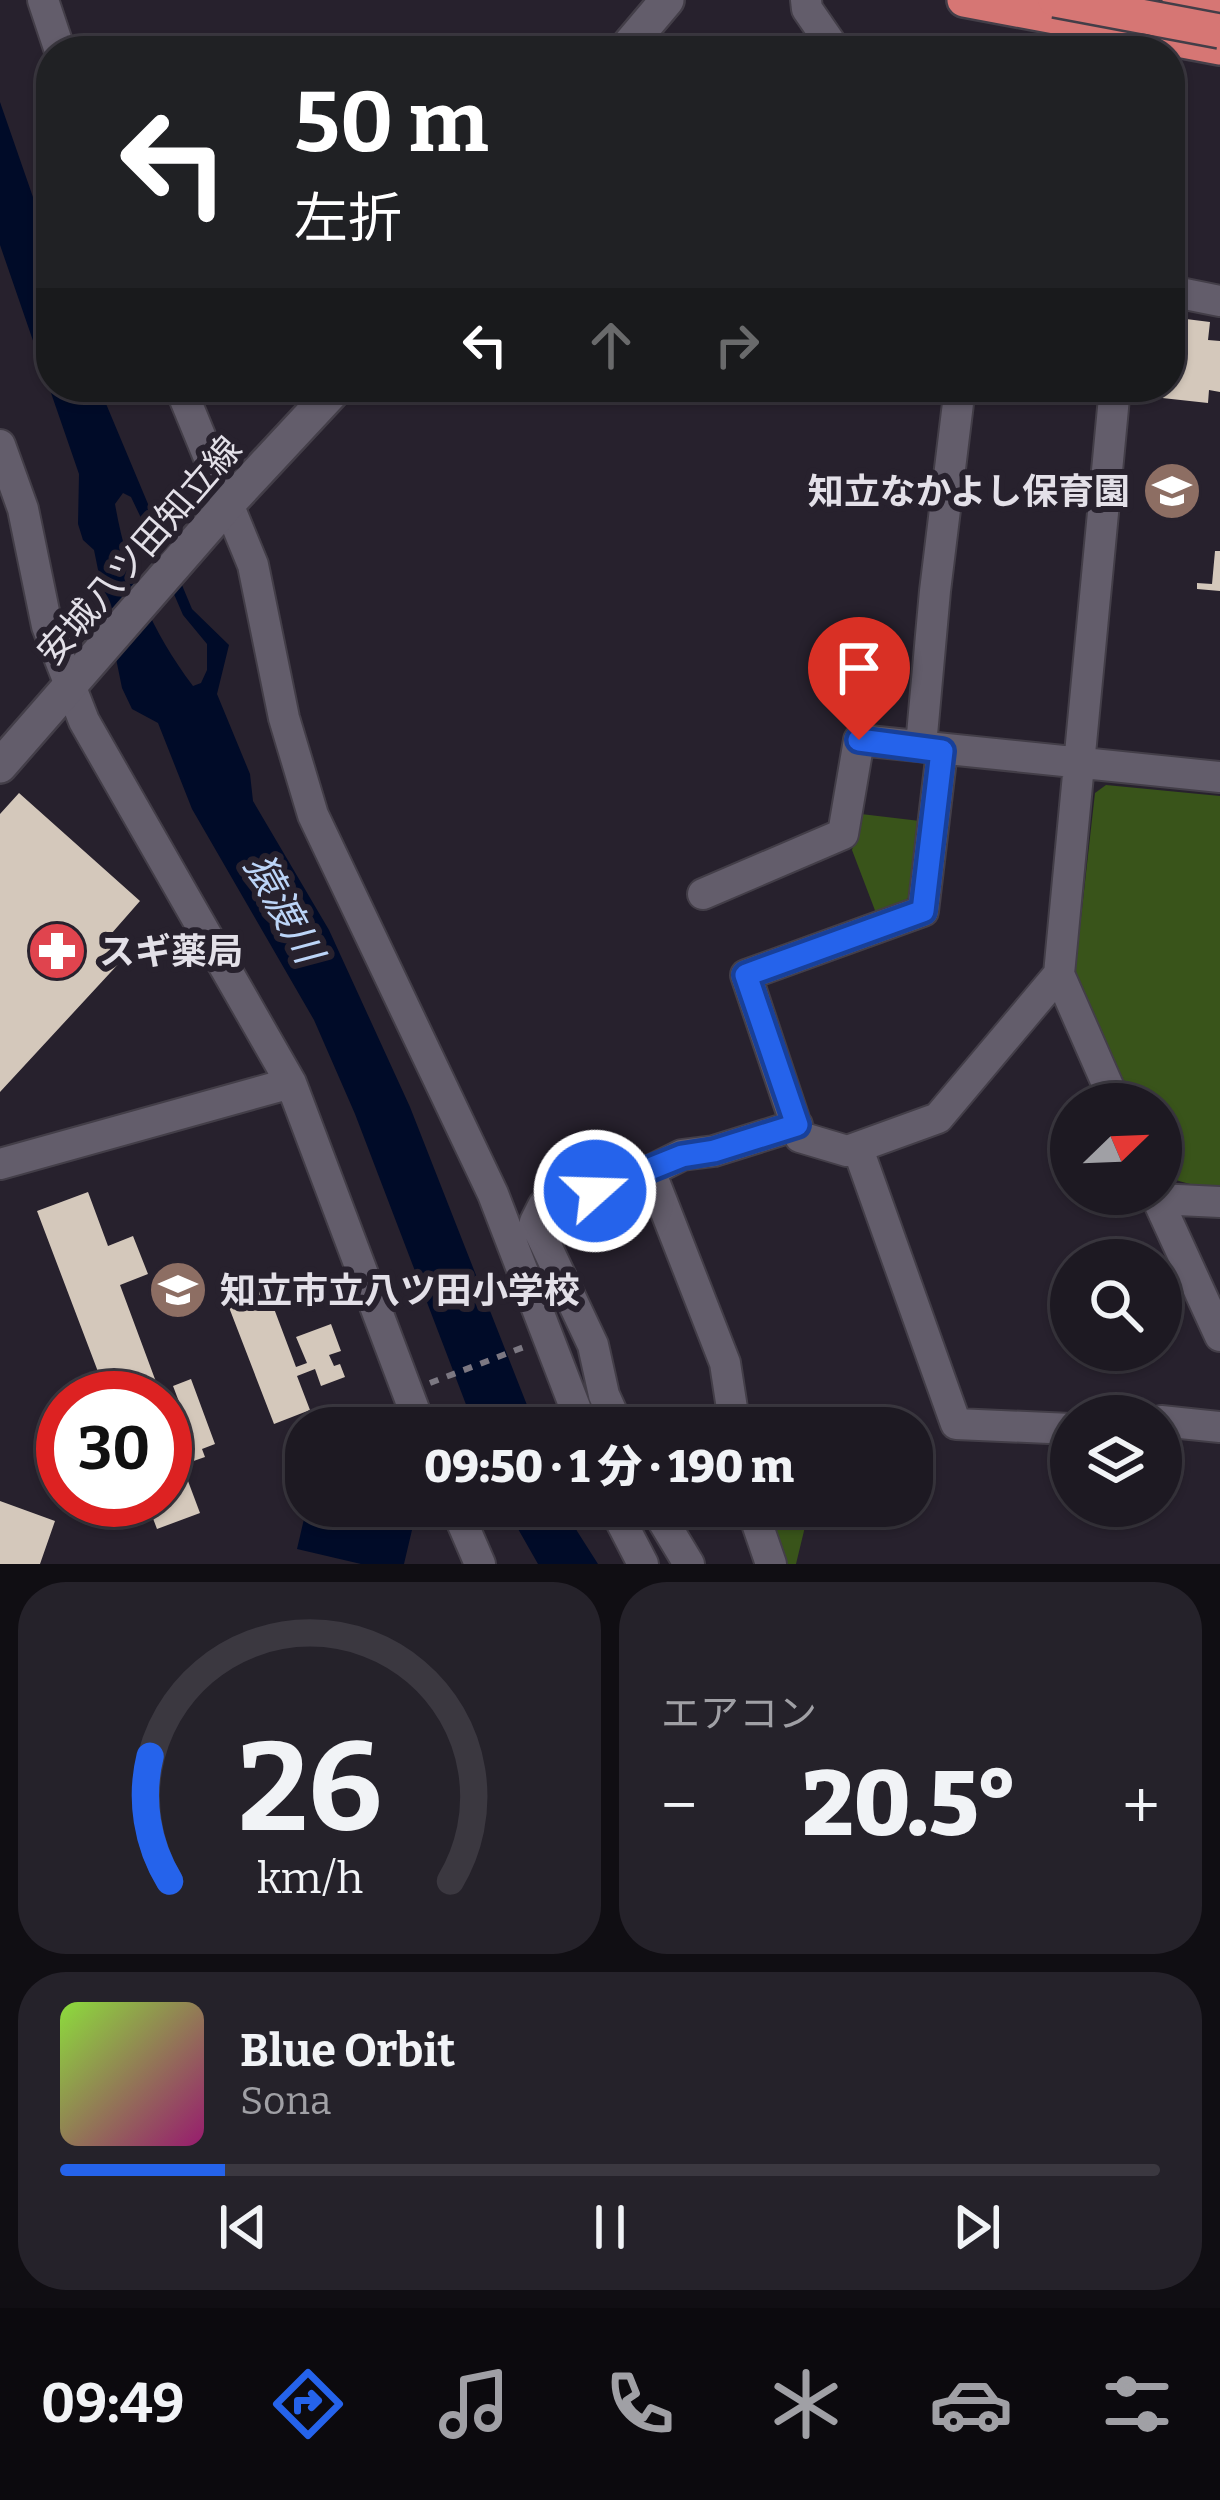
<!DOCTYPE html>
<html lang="ja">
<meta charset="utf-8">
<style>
body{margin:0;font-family:Bitter,"Noto Sans JP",serif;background:#25222a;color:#f1f3f6;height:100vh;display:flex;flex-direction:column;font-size:45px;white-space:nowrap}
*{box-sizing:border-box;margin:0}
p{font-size:39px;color:#a0a0a5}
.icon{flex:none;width:66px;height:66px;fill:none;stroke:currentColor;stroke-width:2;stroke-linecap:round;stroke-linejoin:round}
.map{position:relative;height:1564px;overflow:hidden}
.sheet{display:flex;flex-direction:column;gap:18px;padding:18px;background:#100e13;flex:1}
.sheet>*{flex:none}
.hud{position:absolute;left:36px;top:36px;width:1149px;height:366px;border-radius:48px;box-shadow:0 3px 9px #0004,0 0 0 3px #3b3840;background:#202124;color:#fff;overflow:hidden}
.needle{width:78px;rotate:67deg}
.tools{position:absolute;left:1050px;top:1083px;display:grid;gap:24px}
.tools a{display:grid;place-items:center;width:132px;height:132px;border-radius:50%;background:#1d1922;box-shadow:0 3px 9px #0004,0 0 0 3px #3b3840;font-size:60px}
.speed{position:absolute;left:36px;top:1371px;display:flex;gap:24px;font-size:60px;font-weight:700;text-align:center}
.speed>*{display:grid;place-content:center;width:156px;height:156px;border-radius:50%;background:#1d1922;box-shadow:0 3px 9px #0004,0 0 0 3px #3b3840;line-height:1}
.speed .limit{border:18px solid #d22;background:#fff;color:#111}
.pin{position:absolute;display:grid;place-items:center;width:102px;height:102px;color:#fff;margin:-123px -51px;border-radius:50% 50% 50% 0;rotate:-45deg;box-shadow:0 0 12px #0007}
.pin .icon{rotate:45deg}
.me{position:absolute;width:132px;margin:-66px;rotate:70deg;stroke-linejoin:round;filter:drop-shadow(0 0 9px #0008)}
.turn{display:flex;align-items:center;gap:42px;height:252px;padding:0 60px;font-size:54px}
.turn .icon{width:156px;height:156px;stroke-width:2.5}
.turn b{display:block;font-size:84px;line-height:102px}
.lanes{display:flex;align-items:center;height:114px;padding:0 60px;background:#0003;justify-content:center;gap:60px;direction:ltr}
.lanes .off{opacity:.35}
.big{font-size:90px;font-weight:800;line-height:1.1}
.sheet .card{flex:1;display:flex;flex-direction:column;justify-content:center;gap:18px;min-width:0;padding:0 42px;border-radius:48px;background:#25222a}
.sheet .dial{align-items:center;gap:0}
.dial svg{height:312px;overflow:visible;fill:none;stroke:#3b3840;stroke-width:7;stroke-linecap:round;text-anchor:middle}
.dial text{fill:#f1f3f6;stroke:none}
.song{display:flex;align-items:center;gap:36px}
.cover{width:144px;height:144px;border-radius:18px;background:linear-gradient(135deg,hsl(90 70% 55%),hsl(320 70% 35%))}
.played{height:12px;border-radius:6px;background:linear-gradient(90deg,#2563eb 15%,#3b3840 15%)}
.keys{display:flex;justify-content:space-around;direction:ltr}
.heat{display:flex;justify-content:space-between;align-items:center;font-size:66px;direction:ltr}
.sheet .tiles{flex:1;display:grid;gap:18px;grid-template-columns:1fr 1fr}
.card:last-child{grid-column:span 2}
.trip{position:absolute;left:285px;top:1407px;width:648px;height:120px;border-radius:48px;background:#1d1922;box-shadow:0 3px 9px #0004,0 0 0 3px #3b3840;font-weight:800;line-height:120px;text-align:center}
.tabs{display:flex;height:192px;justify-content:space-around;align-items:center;background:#0c0a0e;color:#a0a0a5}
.tabs .icon{width:84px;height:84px}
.tabs .active{color:#2563eb}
.tabs b{font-size:54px;color:#f1f3f6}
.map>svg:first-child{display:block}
</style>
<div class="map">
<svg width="1220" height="1564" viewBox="0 0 1220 1564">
<rect width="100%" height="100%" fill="#27212d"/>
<path fill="#39541a" d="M1106,785L1220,796V1188C1146,1181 1161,1170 1161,1104H1134L1075,971L1095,793Z
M861,814L920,821L913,891L904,903L876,913L852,850Z
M761,1506H810L796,1564H784Z"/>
<path fill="#000b28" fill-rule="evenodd" d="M0,102L51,249V387H99L192,609L229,645L217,694L250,774L253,801L329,930L410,1107L536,1428H475L355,1114L314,1020L192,809L158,723L132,709L122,688L94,550L83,540L78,524L79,474L0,245ZM123,493L131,497L142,520L183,615L207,644V670L201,683L193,686C151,630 127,573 115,504Z
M307,1506H387L416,1513L404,1564H361L297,1549Z
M505,1506H567L577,1531L598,1564H538Z"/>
<path fill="#d4c8bb" d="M1170,317L1210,322L1208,340L1220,341V392L1209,390L1208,403L1153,397L1154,387H1170Z
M1215,551H1220V591L1197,589V583L1212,584Z
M19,793L140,901L104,942L122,960L0,1092V814Z
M88,1192L108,1246L133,1236L148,1274L120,1285L162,1398H108L37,1211Z
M264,1282L296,1367L307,1363L296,1337L331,1324L341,1351L329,1355L334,1366L340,1364L345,1377L321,1386L315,1369L297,1376L310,1410L274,1424L225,1297Z
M191,1379L215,1444L202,1449L205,1457L182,1465L200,1513L157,1529L146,1500H165V1413L181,1407L173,1386Z
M0,1501L55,1521L40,1564H0Z"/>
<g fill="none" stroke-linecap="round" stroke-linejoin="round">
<g stroke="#433e48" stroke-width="34">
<path id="minor" d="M43,0L60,51
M806,0L807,9L836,51
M1170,291L1220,301
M180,387L253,565L284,718L313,815L493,1194L583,1428
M429,387H459
M1115,387L1059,974L1116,1104
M0,445L23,509L47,626L84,721L291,1083L421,1428
M921,746L935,591L960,387
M942,751L923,911L746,975L800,1137L847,1151L938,1118L1059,974
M703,894L843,834L859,740L1220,777
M858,1149L956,1424L1071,1429
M0,1164L291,1083
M650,1171L725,1363L735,1428
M1155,1194L1220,1336
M1157,1199L1220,1202
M1161,1421L1220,1427
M619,1428L604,1395L593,1345L535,1222L543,1206L650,1171L682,1155L714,1151L797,1125
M455,1506L480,1564
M613,1506L643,1564
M654,1506L689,1564
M751,1506L771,1564"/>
</g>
<g stroke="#433e48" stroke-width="38">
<path id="secondary" d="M624,51L667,0
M0,766L229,503L337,387"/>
</g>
<g stroke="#433e48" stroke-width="38">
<path id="trunk" d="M964,0L1220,48
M1179,0L1220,7"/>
</g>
<path stroke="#7c7882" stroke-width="6" stroke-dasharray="9 9" stroke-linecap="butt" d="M430,1383L524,1347"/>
<use href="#minor" stroke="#635d6b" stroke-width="30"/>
<use href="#secondary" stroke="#635d6b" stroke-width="33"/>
<use href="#trunk" stroke="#d67674" stroke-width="33"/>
<g stroke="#433e48" stroke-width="38" stroke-linecap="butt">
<path id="trunk-bridge" d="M1055,0L1220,31"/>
</g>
<use href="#trunk-bridge" stroke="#d67674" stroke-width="33"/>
</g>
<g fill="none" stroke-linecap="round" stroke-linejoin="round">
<g stroke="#184099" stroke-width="30">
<path id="route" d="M595,1191L682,1156L714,1151L797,1125L746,975L923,911L942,751L859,740"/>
</g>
<use href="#route" stroke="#2563eb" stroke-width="21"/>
</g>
<defs>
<g id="school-disc" transform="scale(3)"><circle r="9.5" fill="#8d6e63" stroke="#27212d"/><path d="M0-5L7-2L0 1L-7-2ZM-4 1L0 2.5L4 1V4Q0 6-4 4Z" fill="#fff"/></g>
<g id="pharmacy-disc" transform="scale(3)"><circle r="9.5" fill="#e0444e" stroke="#27212d"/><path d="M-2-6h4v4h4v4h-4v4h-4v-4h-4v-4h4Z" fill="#fff"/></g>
</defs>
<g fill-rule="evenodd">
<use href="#school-disc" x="1172" y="491"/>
<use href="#pharmacy-disc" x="57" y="951"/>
<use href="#school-disc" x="178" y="1290"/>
</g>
<g text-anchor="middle" stroke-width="12" stroke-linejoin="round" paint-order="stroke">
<g font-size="36" font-weight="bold" fill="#e3e0e8" stroke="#27212d" text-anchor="start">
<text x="1130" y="504" text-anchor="end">知立なかよし保育園</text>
<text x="99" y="964">スギ薬局</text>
<text x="220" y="1303">知立市立八ツ田小学校</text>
</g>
<g font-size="36" fill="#e3e0e8" stroke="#27212d">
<text transform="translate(139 550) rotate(-49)" y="13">安城八ツ田知立線</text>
</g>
<g font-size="39" font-style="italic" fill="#bcd5f8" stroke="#27212d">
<text transform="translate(284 908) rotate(61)" y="14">猿渡川</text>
</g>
</g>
</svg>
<div class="tools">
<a><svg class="needle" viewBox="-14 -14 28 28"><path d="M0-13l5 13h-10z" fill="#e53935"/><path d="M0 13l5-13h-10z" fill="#a0a0a5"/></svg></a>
<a><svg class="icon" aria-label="search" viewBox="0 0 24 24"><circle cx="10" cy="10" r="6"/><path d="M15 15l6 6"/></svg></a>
<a><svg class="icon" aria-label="layers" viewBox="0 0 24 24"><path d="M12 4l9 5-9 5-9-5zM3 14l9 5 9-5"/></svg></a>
</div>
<div class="speed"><div class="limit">30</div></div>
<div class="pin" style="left:859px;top:740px;background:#d93025"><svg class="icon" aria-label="arrive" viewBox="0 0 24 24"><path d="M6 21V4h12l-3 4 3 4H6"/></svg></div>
<svg class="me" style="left:595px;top:1191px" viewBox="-20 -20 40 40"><circle r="17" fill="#2563eb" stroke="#fff" stroke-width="3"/><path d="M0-11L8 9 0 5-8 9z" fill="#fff"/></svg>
<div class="trip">09:50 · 1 分 · 190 m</div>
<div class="hud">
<div class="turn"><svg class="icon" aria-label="left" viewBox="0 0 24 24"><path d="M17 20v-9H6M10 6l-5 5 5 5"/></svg><div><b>50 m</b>左折</div></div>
<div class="lanes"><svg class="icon" aria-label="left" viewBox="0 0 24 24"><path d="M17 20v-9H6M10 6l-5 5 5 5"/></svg><svg class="icon off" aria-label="ahead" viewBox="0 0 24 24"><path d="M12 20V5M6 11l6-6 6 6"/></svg><svg class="icon off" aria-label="right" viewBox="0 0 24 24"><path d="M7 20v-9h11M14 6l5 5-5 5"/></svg></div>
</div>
</div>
<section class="sheet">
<div class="tiles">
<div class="card dial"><svg viewBox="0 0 100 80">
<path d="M14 69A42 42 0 1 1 86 69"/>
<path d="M14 69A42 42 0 0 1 9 37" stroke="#2563eb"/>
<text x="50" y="56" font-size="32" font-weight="700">26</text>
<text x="50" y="72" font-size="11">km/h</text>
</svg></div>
<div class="card"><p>エアコン</p>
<div class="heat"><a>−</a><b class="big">20.5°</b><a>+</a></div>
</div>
<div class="card">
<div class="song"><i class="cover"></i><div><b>Blue Orbit</b><p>Sona</p></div></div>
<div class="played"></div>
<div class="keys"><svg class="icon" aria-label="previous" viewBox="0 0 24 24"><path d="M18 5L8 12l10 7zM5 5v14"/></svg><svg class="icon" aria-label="pause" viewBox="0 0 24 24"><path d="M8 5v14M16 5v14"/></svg><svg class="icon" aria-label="next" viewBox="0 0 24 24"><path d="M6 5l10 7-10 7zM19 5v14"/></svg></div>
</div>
</div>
</section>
<nav class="tabs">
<b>09:49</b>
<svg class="icon active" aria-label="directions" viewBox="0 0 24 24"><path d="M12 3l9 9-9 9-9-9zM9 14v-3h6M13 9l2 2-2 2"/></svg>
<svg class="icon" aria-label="music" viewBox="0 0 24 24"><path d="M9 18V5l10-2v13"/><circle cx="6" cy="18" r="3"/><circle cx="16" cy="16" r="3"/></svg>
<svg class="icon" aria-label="phone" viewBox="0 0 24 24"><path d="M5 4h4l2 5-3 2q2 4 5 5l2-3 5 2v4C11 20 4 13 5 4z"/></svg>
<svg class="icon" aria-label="climate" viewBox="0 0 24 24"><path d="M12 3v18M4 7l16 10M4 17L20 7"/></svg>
<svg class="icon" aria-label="car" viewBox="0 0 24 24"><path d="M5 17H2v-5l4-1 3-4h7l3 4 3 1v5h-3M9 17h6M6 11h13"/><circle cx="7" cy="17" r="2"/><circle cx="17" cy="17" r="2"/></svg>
<svg class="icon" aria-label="filters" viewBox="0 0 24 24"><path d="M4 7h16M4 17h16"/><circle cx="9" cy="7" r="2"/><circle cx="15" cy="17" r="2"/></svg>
</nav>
